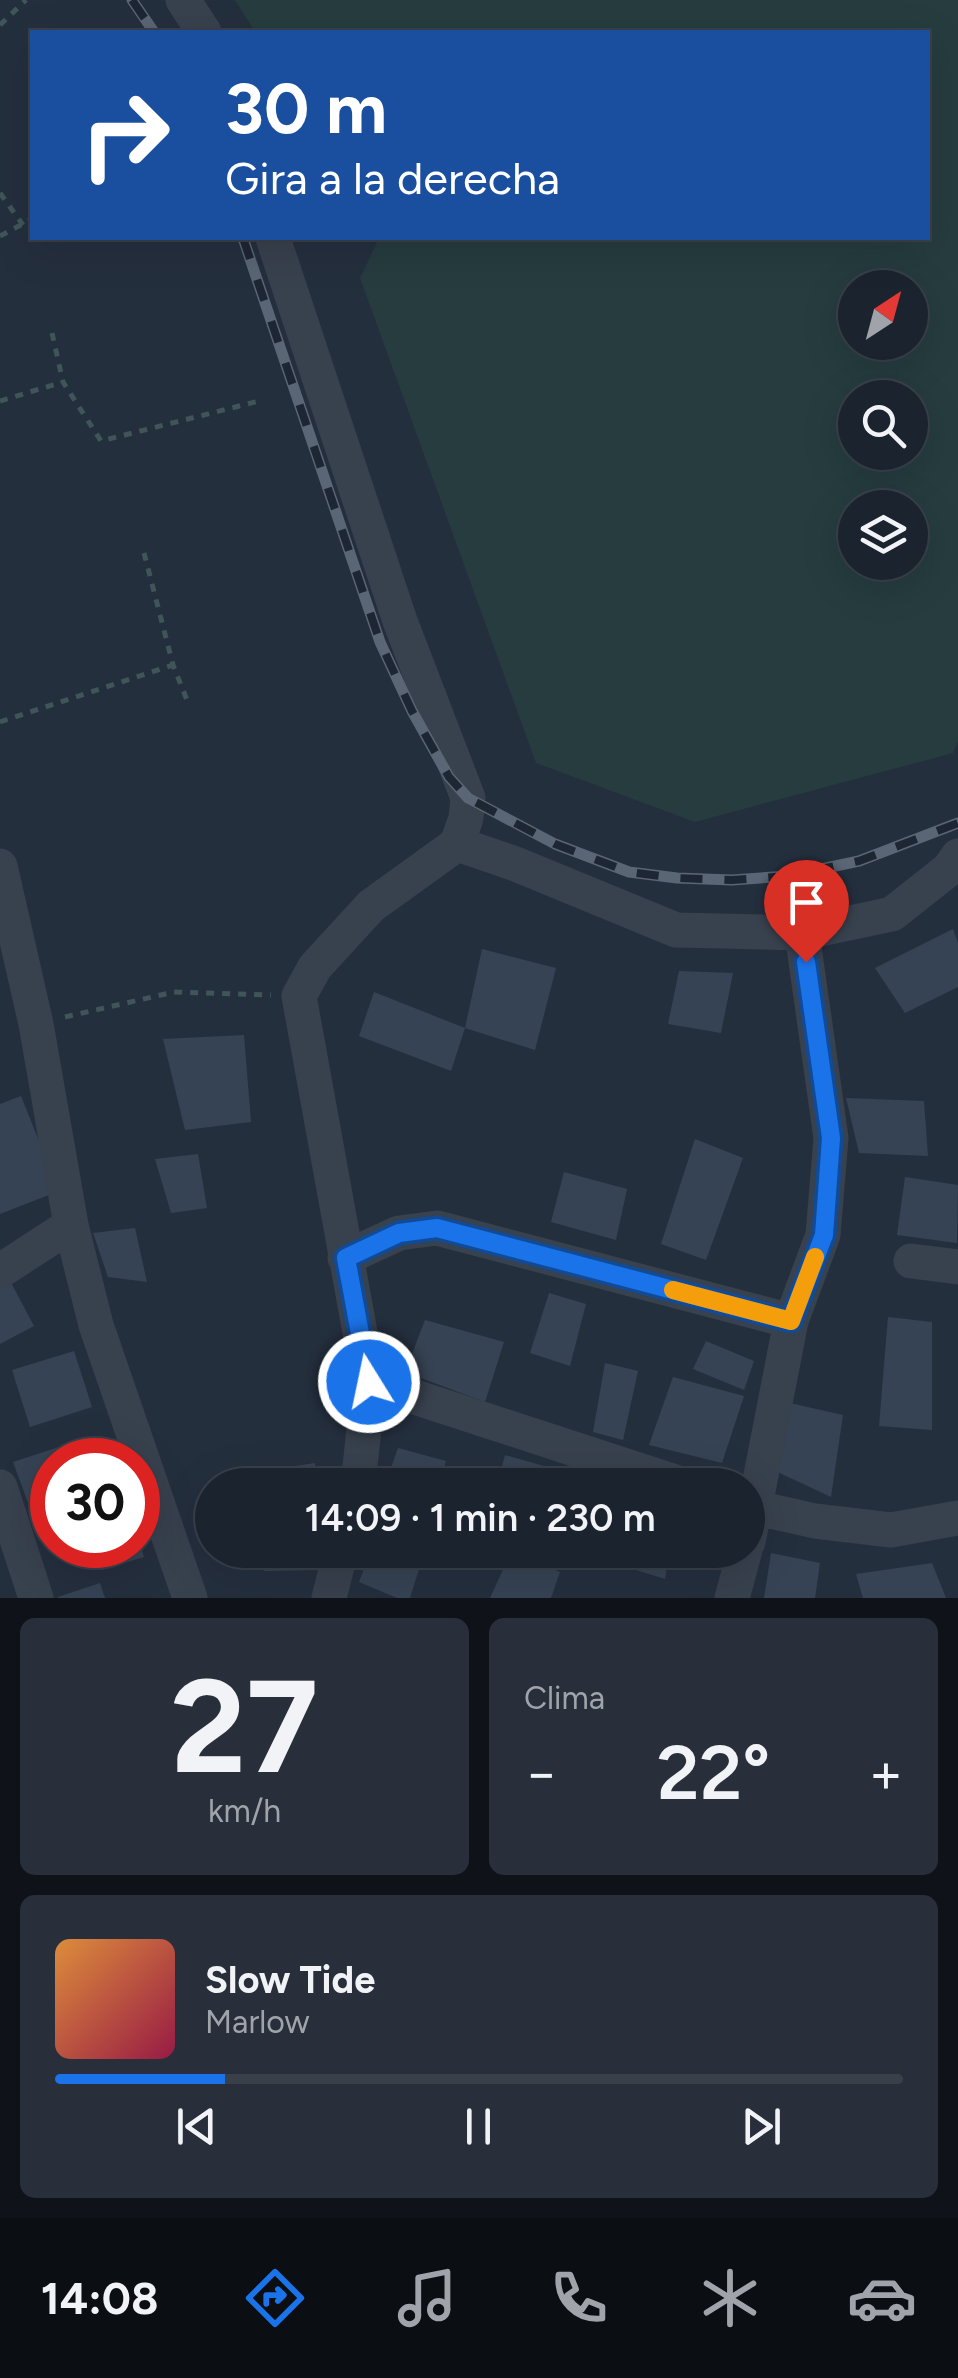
<!DOCTYPE html>
<html lang="es">
<meta charset="utf-8">
<style>
body{margin:0;font-family:Figtree,sans-serif;background:#282f3a;color:#f1f3f6;height:100vh;display:flex;flex-direction:column;font-size:38px;white-space:nowrap}
*{box-sizing:border-box;margin:0}
p{font-size:32px;color:#a0a4aa}
.icon{flex:none;width:55px;height:55px;fill:none;stroke:currentColor;stroke-width:2;stroke-linecap:round;stroke-linejoin:round}
.map{position:relative;height:1598px;overflow:hidden}
.drawer{display:flex;flex-direction:column;gap:20px;padding:20px;background:#0f1319;flex:1}
.drawer>*{flex:none}
.hud{position:absolute;left:30px;top:30px;width:900px;height:210px;border-radius:0px;box-shadow:0 10px 40px #0002,0 0 0 2px #39404a;background:#1a4fa0;color:#fff;overflow:hidden}
.needle{width:65px;rotate:36deg}
.fabs{position:absolute;left:838px;top:270px;display:grid;gap:20px}
.fabs a{display:grid;place-items:center;width:90px;height:90px;border-radius:50%;background:#1b232e;box-shadow:0 10px 40px #0002,0 0 0 2px #39404a;font-size:50px}
.speed{position:absolute;left:30px;top:1438px;display:flex;gap:20px;font-size:50px;font-weight:700;text-align:center}
.speed>*{display:grid;place-content:center;width:130px;height:130px;border-radius:50%;background:#1b232e;box-shadow:0 10px 40px #0002,0 0 0 2px #39404a;line-height:1}
.speed .limit{border:15px solid #d22;background:#fff;color:#111}
.pin{position:absolute;display:grid;place-items:center;width:85px;height:85px;color:#fff;margin:-102px -42px;border-radius:50% 50% 50% 0;rotate:-45deg;box-shadow:0 0 10px #0007}
.pin .icon{rotate:45deg}
.me{position:absolute;width:110px;margin:-55px;rotate:350deg;stroke-linejoin:round;filter:drop-shadow(0 0 8px #0008)}
.turn{display:flex;align-items:center;gap:35px;height:210px;padding:0 30px;font-size:45px}
.turn .icon{width:130px;height:130px;stroke-width:2.5}
.turn b{display:block;font-size:70px;line-height:85px}
.big{font-size:75px;font-weight:600;line-height:1.1}
.drawer .card{flex:1;display:flex;flex-direction:column;justify-content:center;gap:15px;min-width:0;padding:0 35px;border-radius:15px;background:#282f3a}
.drawer .dial{align-items:center;gap:0}
.dial b{font-size:130px;line-height:1}
.song{display:flex;align-items:center;gap:30px}
.cover{width:120px;height:120px;border-radius:15px;background:linear-gradient(135deg,hsl(30 70% 55%),hsl(340 70% 35%))}
.played{height:10px;border-radius:5px;background:linear-gradient(90deg,#1a73e8 20%,#39404a 20%)}
.keys{display:flex;justify-content:space-around;direction:ltr}
.heat{display:flex;justify-content:space-between;align-items:center;font-size:55px;direction:ltr}
.drawer .tiles{flex:1;display:grid;gap:20px;grid-template-columns:1fr 1fr}
.card:last-child{grid-column:span 2}
.trip{position:absolute;left:195px;top:1468px;width:570px;height:100px;border-radius:50px;background:#1b232e;box-shadow:0 10px 40px #0002,0 0 0 2px #39404a;font-weight:600;line-height:100px;text-align:center}
.tabs{display:flex;height:160px;justify-content:space-around;align-items:center;background:#0b0e12;color:#a0a4aa}
.tabs .icon{width:70px;height:70px}
.tabs .active{color:#1a73e8}
.tabs b{font-size:45px;color:#f1f3f6}
.map>svg:first-child{display:block}
</style>
<div class="map">
<svg width="958" height="1598" viewBox="0 0 958 1598">
<rect width="100%" height="100%" fill="#242f3e"/>
<path fill="#263c3f" fill-rule="evenodd" d="M235,0H958V741L953,753L695,822L536,763L360,278L379,238H928V32H255ZM855,288H910V342H855ZM855,398H910V452H855ZM855,508H910V562H855Z"/>
<path fill="#364354" d="M953,929L958,943V987L905,1013L875,968Z
M482,949L556,968L535,1050L465,1028Z
M679,971L733,973L721,1033L668,1024Z
M374,992L465,1028L451,1071L359,1036Z
M244,1035L251,1122L185,1130L163,1039Z
M21,1096L59,1191L0,1214V1104Z
M846,1098L924,1101L928,1156L859,1153Z
M695,1139L743,1158L706,1260L661,1244Z
M198,1154L207,1208L171,1213L155,1159Z
M564,1172L627,1189L616,1240L551,1222Z
M905,1177L958,1185L957,1243L897,1235Z
M135,1228L147,1282L108,1277L93,1233Z
M7,1275L34,1326L0,1344V1279Z
M549,1293L586,1304L570,1366L530,1353Z
M888,1317L932,1322V1430L879,1426Z
M425,1320L504,1342L485,1402L405,1372Z
M706,1341L754,1361L744,1390L693,1369Z
M74,1351L92,1407L30,1427L12,1370Z
M605,1363L638,1371L623,1440L593,1432Z
M673,1377L744,1396L722,1463L649,1445Z
M781,1401L843,1415L831,1497L769,1468Z
M65,1445L70,1460H52V1525L38,1530L13,1462Z
M398,1448L446,1461L439,1485H385Z
M505,1455L576,1475L574,1485H497Z
M315,1463L317,1485H270L268,1470Z
M93,1545H140L144,1557L102,1570Z
M261,1550H322L325,1570L264,1571Z
M371,1550H425L410,1598H397L359,1582Z
M599,1550H670L665,1579L597,1558Z
M511,1552L560,1572L551,1598H490Z
M771,1553L820,1563L815,1598H764Z
M932,1563L946,1598H863L856,1574Z
M100,1583L105,1598H58V1597Z"/>
<g fill="none" stroke-linecap="round" stroke-linejoin="round">
<path stroke="#3f5557" stroke-width="5" stroke-dasharray="8 8" stroke-linecap="butt" d="M0,25L26,0
M0,193L23,225
M0,236L32,219
M52,333L63,382L101,441L259,401
M0,401L63,382
M144,553L173,665L189,705
M0,722L173,665
M65,1017L174,992L271,995"/>
<path stroke="#38414e" stroke-width="35" d="M183,0L204,32
M273,238L400,621L468,798L466,818L457,844L371,906L315,967L299,996L369,1382L358,1485
M457,844L513,863L676,930L802,933L892,914L949,869L958,856
M0,866L36,1024L71,1225L96,1325L190,1598
M345,1258L399,1233L437,1228L791,1321
M911,1261L958,1267
M0,1271L71,1225
M369,1382L684,1485
M0,1487L36,1598
M748,1506L815,1521L891,1530L958,1518
M748,1542L791,1321L823,1235L831,1138L802,933
M329,1598L341,1550
M732,1598L745,1550"/>
<g stroke="#5a6575" stroke-width="11">
<path id="rail" d="M132,0L154,32
M243,238L380,642L412,711L449,777L468,798L555,844L629,872L677,878L732,880L788,876L859,861L958,823"/>
</g>
<use href="#rail" stroke="#1d2633" stroke-width="8" stroke-dasharray="22" stroke-linecap="butt"/>
</g>
<g fill="none" stroke-linecap="round" stroke-linejoin="round">
<g stroke="#114b97" stroke-width="25">
<path id="route" d="M369,1382L346,1258L399,1233L437,1228L791,1321L824,1235L831,1138L806,962"/>
</g>
<use href="#route" stroke="#1a73e8" stroke-width="18"/>
<path stroke="#f59e0b" stroke-width="18" d="M673,1290L791,1321L815,1257"/>
</g>
</svg>
<div class="fabs">
<a><svg class="needle" viewBox="-14 -14 28 28"><path d="M0-13l5 13h-10z" fill="#e53935"/><path d="M0 13l5-13h-10z" fill="#a0a4aa"/></svg></a>
<a><svg class="icon" aria-label="search" viewBox="0 0 24 24"><circle cx="10" cy="10" r="6"/><path d="M15 15l6 6"/></svg></a>
<a><svg class="icon" aria-label="layers" viewBox="0 0 24 24"><path d="M12 4l9 5-9 5-9-5zM3 14l9 5 9-5"/></svg></a>
</div>
<div class="speed"><div class="limit">30</div></div>
<div class="pin" style="left:806px;top:962px;background:#d93025"><svg class="icon" aria-label="arrive" viewBox="0 0 24 24"><path d="M6 21V4h12l-3 4 3 4H6"/></svg></div>
<svg class="me" style="left:369px;top:1382px" viewBox="-20 -20 40 40"><circle r="17" fill="#1a73e8" stroke="#fff" stroke-width="3"/><path d="M0-11L8 9 0 5-8 9z" fill="#fff"/></svg>
<div class="trip">14:09 · 1 min · 230 m</div>
<div class="hud">
<div class="turn"><svg class="icon" aria-label="right" viewBox="0 0 24 24"><path d="M7 20v-9h11M14 6l5 5-5 5"/></svg><div><b>30 m</b>Gira a la derecha</div></div>
</div>
</div>
<section class="drawer">
<div class="tiles">
<div class="card dial"><b>27</b><p>km/h</p></div>
<div class="card"><p>Clima</p>
<div class="heat"><a>−</a><b class="big">22°</b><a>+</a></div>
</div>
<div class="card">
<div class="song"><i class="cover"></i><div><b>Slow Tide</b><p>Marlow</p></div></div>
<div class="played"></div>
<div class="keys"><svg class="icon" aria-label="previous" viewBox="0 0 24 24"><path d="M18 5L8 12l10 7zM5 5v14"/></svg><svg class="icon" aria-label="pause" viewBox="0 0 24 24"><path d="M8 5v14M16 5v14"/></svg><svg class="icon" aria-label="next" viewBox="0 0 24 24"><path d="M6 5l10 7-10 7zM19 5v14"/></svg></div>
</div>
</div>
</section>
<nav class="tabs">
<b>14:08</b>
<svg class="icon active" aria-label="directions" viewBox="0 0 24 24"><path d="M12 3l9 9-9 9-9-9zM9 14v-3h6M13 9l2 2-2 2"/></svg>
<svg class="icon" aria-label="music" viewBox="0 0 24 24"><path d="M9 18V5l10-2v13"/><circle cx="6" cy="18" r="3"/><circle cx="16" cy="16" r="3"/></svg>
<svg class="icon" aria-label="phone" viewBox="0 0 24 24"><path d="M5 4h4l2 5-3 2q2 4 5 5l2-3 5 2v4C11 20 4 13 5 4z"/></svg>
<svg class="icon" aria-label="climate" viewBox="0 0 24 24"><path d="M12 3v18M4 7l16 10M4 17L20 7"/></svg>
<svg class="icon" aria-label="car" viewBox="0 0 24 24"><path d="M5 17H2v-5l4-1 3-4h7l3 4 3 1v5h-3M9 17h6M6 11h13"/><circle cx="7" cy="17" r="2"/><circle cx="17" cy="17" r="2"/></svg>
</nav>
